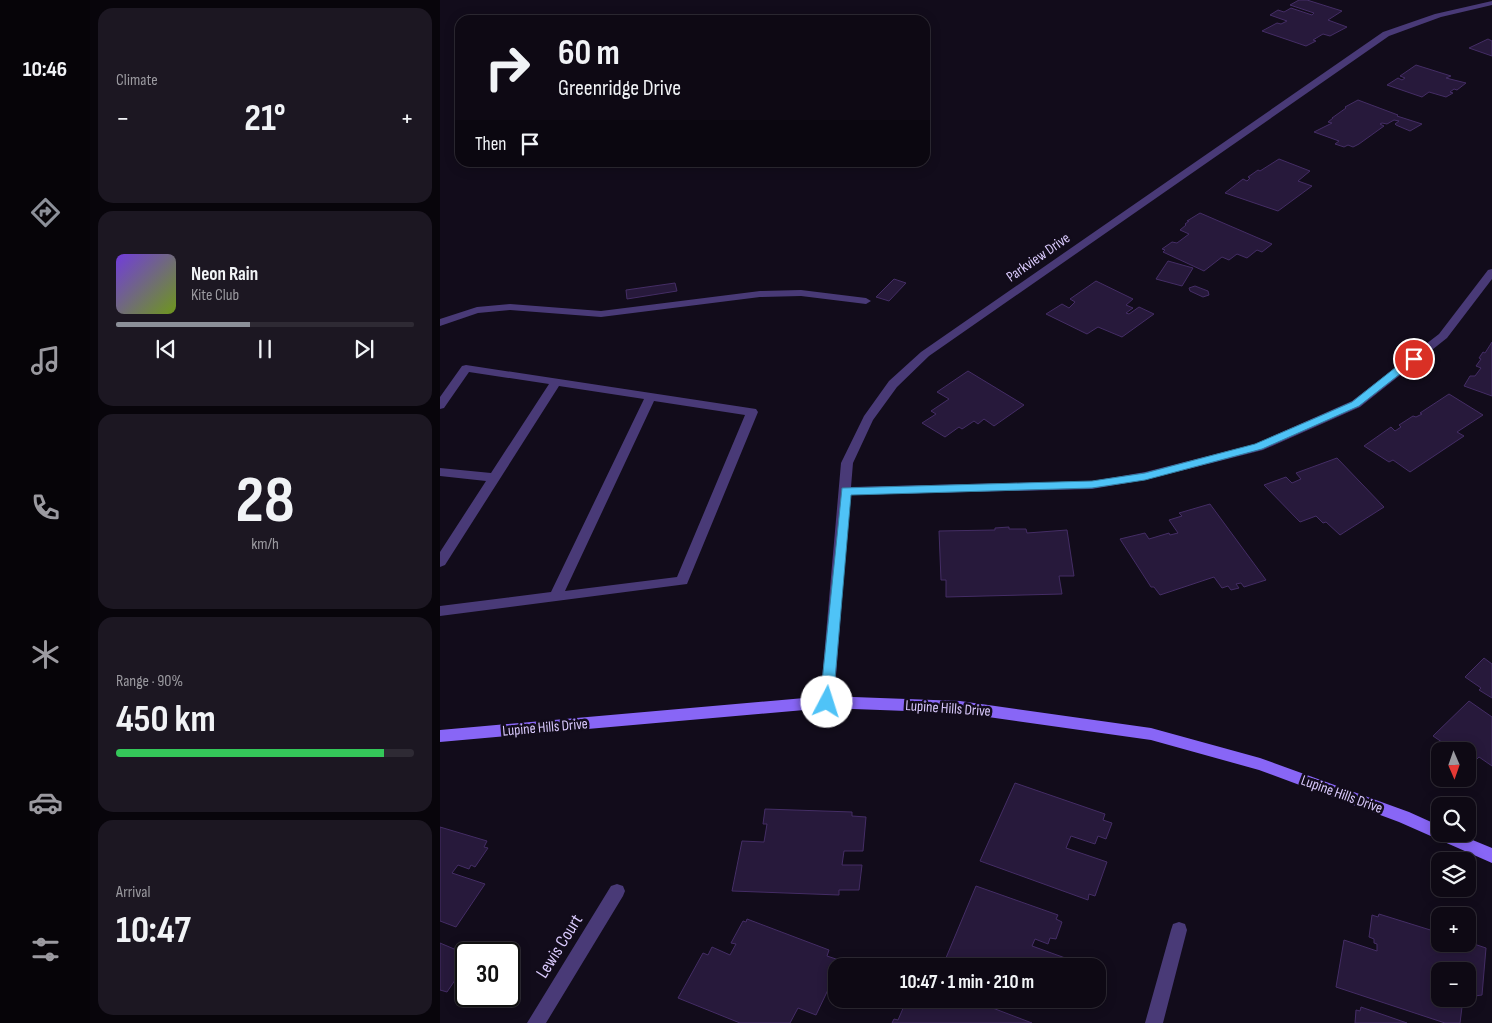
<!DOCTYPE html>
<meta charset="utf-8">
<style>
body{margin:0;font-family:"Sofia Sans Condensed",sans-serif;background:#1c1722;color:#f1f3f6;height:100vh;display:flex;flex-direction:column;font-size:19px;white-space:nowrap}
*{box-sizing:border-box;margin:0}
p{font-size:16px;color:#9b9aa0}
.icon{flex:none;width:28px;height:28px;fill:none;stroke:currentColor;stroke-width:2;stroke-linecap:round;stroke-linejoin:round}
.map{position:relative;flex:1;overflow:hidden}
.drawer{display:flex;flex-direction:column;gap:8px;padding:8px;background:#08050b;width:350px}
.drawer>*{flex:none}
.hud{position:absolute;left:15px;top:15px;width:475px;height:152px;border-radius:15px;box-shadow:0 2px 12px #0003,0 0 0 1px #2e2a34;background:#0e0914;color:#f1f3f6;overflow:hidden}
.needle{width:32px;rotate:178deg}
.buttons{position:absolute;left:991px;top:742px;display:grid;gap:10px}
.buttons a{display:grid;place-items:center;width:45px;height:45px;border-radius:10px;background:#0e0914;box-shadow:0 2px 12px #0003,0 0 0 1px #2e2a34;font-size:25px}
.speed{position:absolute;left:15px;top:942px;display:flex;gap:10px;font-size:25px;font-weight:700;text-align:center}
.speed>*{display:grid;place-content:center;width:65px;height:65px;border-radius:50%;background:#0e0914;box-shadow:0 2px 12px #0003,0 0 0 1px #2e2a34;line-height:1}
.speed .limit{border:2px solid #111;border-radius:8px;background:#fff;color:#111}
.pin{position:absolute;display:grid;place-items:center;width:42px;height:42px;color:#fff;margin:-21px;border:2px solid #fff;border-radius:50%;box-shadow:0 1px 5px #0007}
.me{position:absolute;width:55px;margin:-28px;rotate:5deg;stroke-linejoin:round;filter:drop-shadow(0 0 4px #0008)}
.turn{display:flex;align-items:center;gap:18px;height:105px;padding:0 20px;font-size:22px}
.turn .icon{width:65px;height:65px;stroke-width:2.5}
.turn b{display:block;font-size:35px;line-height:42px}
.then{display:flex;align-items:center;height:48px;padding:0 20px;background:#0003;gap:10px;font-size:19px}
.big{font-size:38px;font-weight:700;line-height:1.1}
.drawer .widget{flex:1;display:flex;flex-direction:column;justify-content:center;gap:8px;min-width:0;padding:0 18px;border-radius:15px;background:#1c1722}
.drawer .dial{align-items:center;gap:0}
.dial b{font-size:65px;line-height:1}
.song{display:flex;align-items:center;gap:15px}
.cover{width:60px;height:60px;border-radius:8px;background:linear-gradient(135deg,hsl(260 70% 55%),hsl(80 70% 35%))}
.played{height:5px;border-radius:2px;background:linear-gradient(90deg,#8c9099 45%,#2e2a34 45%)}
.keys{display:flex;justify-content:space-around;direction:ltr}
.heat{display:flex;justify-content:space-between;align-items:center;font-size:28px;direction:ltr}
.charge{height:8px;border-radius:4px;background:linear-gradient(90deg,#34c759 90%,#2e2a34 0)}
.trip{position:absolute;left:388px;top:958px;width:278px;height:50px;border-radius:15px;background:#0e0914;box-shadow:0 2px 12px #0003,0 0 0 1px #2e2a34;font-weight:700;line-height:50px;text-align:center}
main{display:flex;flex:1;min-height:0}
.dock{display:flex;flex-direction:column;width:90px;justify-content:space-around;align-items:center;background:#060408;color:#9b9aa0}
.dock .icon{width:35px;height:35px}
.dock .on{color:#8c9099}
.dock b{font-size:22px;color:#f1f3f6}
.map>svg:first-child{display:block}
</style>
<main>
<nav class="dock">
<b>10:46</b>
<svg class="icon on" aria-label="directions" viewBox="0 0 24 24"><path d="M12 3l9 9-9 9-9-9zM9 14v-3h6M13 9l2 2-2 2"/></svg>
<svg class="icon" aria-label="music" viewBox="0 0 24 24"><path d="M9 18V5l10-2v13"/><circle cx="6" cy="18" r="3"/><circle cx="16" cy="16" r="3"/></svg>
<svg class="icon" aria-label="phone" viewBox="0 0 24 24"><path d="M5 4h4l2 5-3 2q2 4 5 5l2-3 5 2v4C11 20 4 13 5 4z"/></svg>
<svg class="icon" aria-label="climate" viewBox="0 0 24 24"><path d="M12 3v18M4 7l16 10M4 17L20 7"/></svg>
<svg class="icon" aria-label="car" viewBox="0 0 24 24"><path d="M5 17H2v-5l4-1 3-4h7l3 4 3 1v5h-3M9 17h6M6 11h13"/><circle cx="7" cy="17" r="2"/><circle cx="17" cy="17" r="2"/></svg>
<svg class="icon" aria-label="filters" viewBox="0 0 24 24"><path d="M4 7h16M4 17h16"/><circle cx="9" cy="7" r="2"/><circle cx="15" cy="17" r="2"/></svg>
</nav>
<section class="drawer">
<div class="widget"><p>Climate</p>
<div class="heat"><a>−</a><b class="big">21°</b><a>+</a></div>
</div>
<div class="widget">
<div class="song"><i class="cover"></i><div><b>Neon Rain</b><p>Kite Club</p></div></div>
<div class="played"></div>
<div class="keys"><svg class="icon" aria-label="previous" viewBox="0 0 24 24"><path d="M18 5L8 12l10 7zM5 5v14"/></svg><svg class="icon" aria-label="pause" viewBox="0 0 24 24"><path d="M8 5v14M16 5v14"/></svg><svg class="icon" aria-label="next" viewBox="0 0 24 24"><path d="M6 5l10 7-10 7zM19 5v14"/></svg></div>
</div>
<div class="widget dial"><b>28</b><p>km/h</p></div>
<div class="widget"><p>Range · 90%</p><b class="big">450 km</b><div class="charge"></div></div>
<div class="widget"><p>Arrival</p><b class="big">10:47</b></div>
</section>
<div class="map">
<svg width="1052" height="1023" viewBox="0 0 1052 1023">
<rect width="100%" height="100%" fill="#120c1b"/>
<path fill="#27193b" stroke="#442d65" d="M859,0H867L902,11L888,20L907,27L890,36L883,34L873,40L876,41L866,46L822,31L837,23L841,24L847,21L830,15L838,10L844,12L851,8L872,15L874,13L850,5Z
M1048,39L1052,41V56L1029,48Z
M976,65L1011,76L1006,78L1026,83L1017,90L1014,89L1010,92L1013,93L1006,97L989,92L982,97L947,85L958,78L962,80L965,78L960,76Z
M918,100L958,115L957,116L982,124L970,131L956,125L955,124L959,121L954,120L947,124L942,123L940,124L944,126L919,144L913,147L908,145L904,147L895,144L899,141L874,132L892,123L888,122L893,118H892L906,108L905,107Z
M839,159L870,171L858,181L872,186L838,211L785,193L803,179L807,181L810,178L808,177L818,170L820,171Z
M760,213L832,244L822,252L817,250L807,258L797,254L789,260L782,257L764,271L723,252L725,250L722,249L732,242L737,243L749,234L740,230L746,225L745,224L749,221H747Z
M728,261L753,268L742,286L716,279Z
M454,279L466,283L449,301L436,297Z
M656,281L693,299L686,305L693,308L686,313L689,314L699,307L714,314L682,337L658,327L647,334L606,314L622,304L629,308L635,302L630,299Z
M235,283L237,291L187,299L186,290Z
M755,286L768,291L769,295L763,297L750,291L749,288Z
M1052,342V396L1024,386L1030,376H1035L1041,368L1036,366L1041,359L1039,358L1043,352L1045,353Z
M528,371L584,405L554,426L544,419L538,424L534,421L522,429L519,427L505,437L482,423L496,414L491,411L509,399L497,392Z
M1009,394L1043,415L1017,432L1024,436L970,472L953,460L949,462L924,446L951,427L955,431L961,427L959,425L973,416L976,417L982,414L980,413Z
M897,458L944,507L900,535L886,522L883,523L876,516L860,522L824,485L846,477L852,483L861,479L856,473Z
M770,504L826,580L804,587L801,583L796,584L799,588L791,590L788,586L782,588L774,577L720,595L714,587H711L680,539L705,533L709,539L729,533L730,535L738,533L729,520L742,516L739,513Z
M569,527V529H586L587,533L627,530L634,576H619L622,594L506,597V580H501L499,531L555,530V528Z
M1044,658L1052,664V698L1039,690L1041,688L1025,677Z
M1029,701L1052,717V766L1039,757L1032,764L1028,760V751H1015L993,736Z
M575,783L665,814L663,820L672,823L666,839L658,836L655,844L631,836L626,848L667,862L655,896L649,894L648,900L540,861Z
M325,809L412,812V816L426,817L423,851H404L402,865H422L419,890H399V895L292,891L302,841L324,842L327,824H323Z
M0,827L47,841L44,847L48,848L35,867L31,865L29,869L18,865L12,873L45,884L16,927L0,921Z
M536,886L618,915L616,919L622,922L616,939L610,938L608,944L595,939L592,946L628,959L626,966L503,965Z
M939,914L1000,933V944L1028,942L1046,948L1042,995L1028,997V971H1000V999H1023L1020,1023H1005L896,987L904,940L937,951V944L934,943V939L929,937L932,915L938,917Z
M307,919L389,950L387,956L402,961L400,966H396V973L376,1015L358,1008L350,1023H300L238,998L263,953L268,955L272,947L290,955L296,944L291,943L303,921L306,922Z
M0,943L26,954V964L7,992L0,990Z
M467,999L482,1003L484,999H529L592,1023H452L454,1019L458,1020Z
M595,999H615L613,1005Z
M921,1007L967,1023H915L916,1010L920,1011Z"/>
<g fill="none" stroke-linecap="round" stroke-linejoin="round">
<path fill="#493a77" fill-rule="evenodd" d="M361,290L426,298L431,301L426,304L361,296L320,297L161,317L70,310L38,313L0,326V319L37,307L70,304L161,311L320,291Z
M26,365L316,409L318,412L247,584L0,616V606L111,592L204,399L119,386L5,565L0,567V552L46,481L0,476V468L51,473L109,384L29,372L4,408L0,409V397L22,366ZM214,401L305,415L237,577L125,591Z"/>
<path fill="#493a77" fill-rule="evenodd" d="M1052,1V5L1001,17L949,36L489,356L457,387L433,420L413,463L411,487L652,481L705,472L815,444L912,401L999,334L1048,270L1052,269V279L1007,338L920,407L823,450L705,480L652,489L410,495L394,702L392,706L387,708L382,706L380,702L401,463L424,416L449,381L481,352L943,32L995,14Z
M177,884L183,886L185,891L183,896L106,1023H87L171,886Z
M739,922L745,924L747,930L723,1023H705L731,930L733,924Z"/>
<path fill="#8866f6" fill-rule="evenodd" d="M387,696L520,701L711,728L820,758L969,812L1000,826V834H1018L1052,848V863L959,822L819,770L711,740L520,713L387,708L0,742V730Z"/>
</g>
<path fill="#4fc3f7" stroke="#337fa1" d="M970,356H974L979,359L919,406L822,449L705,480L652,488L411,495L393,702L392,706L387,708L382,706L380,702L402,488L652,481L705,473L815,444L880,416L912,402Z"/>
<g text-anchor="middle" stroke-width="5" stroke-linejoin="round" paint-order="stroke">
<g font-size="15" fill="#d9c9fc" stroke="#120c1b">
<text transform="translate(598 257) rotate(-35)" y="5">Parkview Drive</text>
<text transform="translate(508 708) rotate(4)" y="5">Lupine Hills Drive</text>
<text transform="translate(105 727) rotate(-5)" y="5">Lupine Hills Drive</text>
<text transform="translate(902 794) rotate(20)" y="5">Lupine Hills Drive</text>
</g>
<g font-size="18" fill="#d9c9fc" stroke="#120c1b">
<text transform="translate(119 946) rotate(-58)" y="6">Lewis Court</text>
</g>
</g>
</svg>
<div class="buttons">
<a><svg class="needle" viewBox="-14 -14 28 28"><path d="M0-13l5 13h-10z" fill="#e53935"/><path d="M0 13l5-13h-10z" fill="#9b9aa0"/></svg></a>
<a><svg class="icon" aria-label="search" viewBox="0 0 24 24"><circle cx="10" cy="10" r="6"/><path d="M15 15l6 6"/></svg></a>
<a><svg class="icon" aria-label="layers" viewBox="0 0 24 24"><path d="M12 4l9 5-9 5-9-5zM3 14l9 5 9-5"/></svg></a>
<a>+</a>
<a>−</a>
</div>
<div class="speed"><div class="limit">30</div></div>
<div class="pin" style="left:974px;top:359px;background:#d93025"><svg class="icon" aria-label="arrive" viewBox="0 0 24 24"><path d="M6 21V4h12l-3 4 3 4H6"/></svg></div>
<svg class="me" style="left:387px;top:702px" viewBox="-20 -20 40 40"><circle r="19" fill="#fff"/><path d="M0-13L10 11 0 6-10 11z" fill="#4fc3f7"/></svg>
<div class="trip">10:47 · 1 min · 210 m</div>
<div class="hud">
<div class="turn"><svg class="icon" aria-label="right" viewBox="0 0 24 24"><path d="M7 20v-9h11M14 6l5 5-5 5"/></svg><div><b>60 m</b>Greenridge Drive</div></div>
<div class="then">Then<svg class="icon" aria-label="arrive" viewBox="0 0 24 24"><path d="M6 21V4h12l-3 4 3 4H6"/></svg></div>
</div>
</div>
</main>
